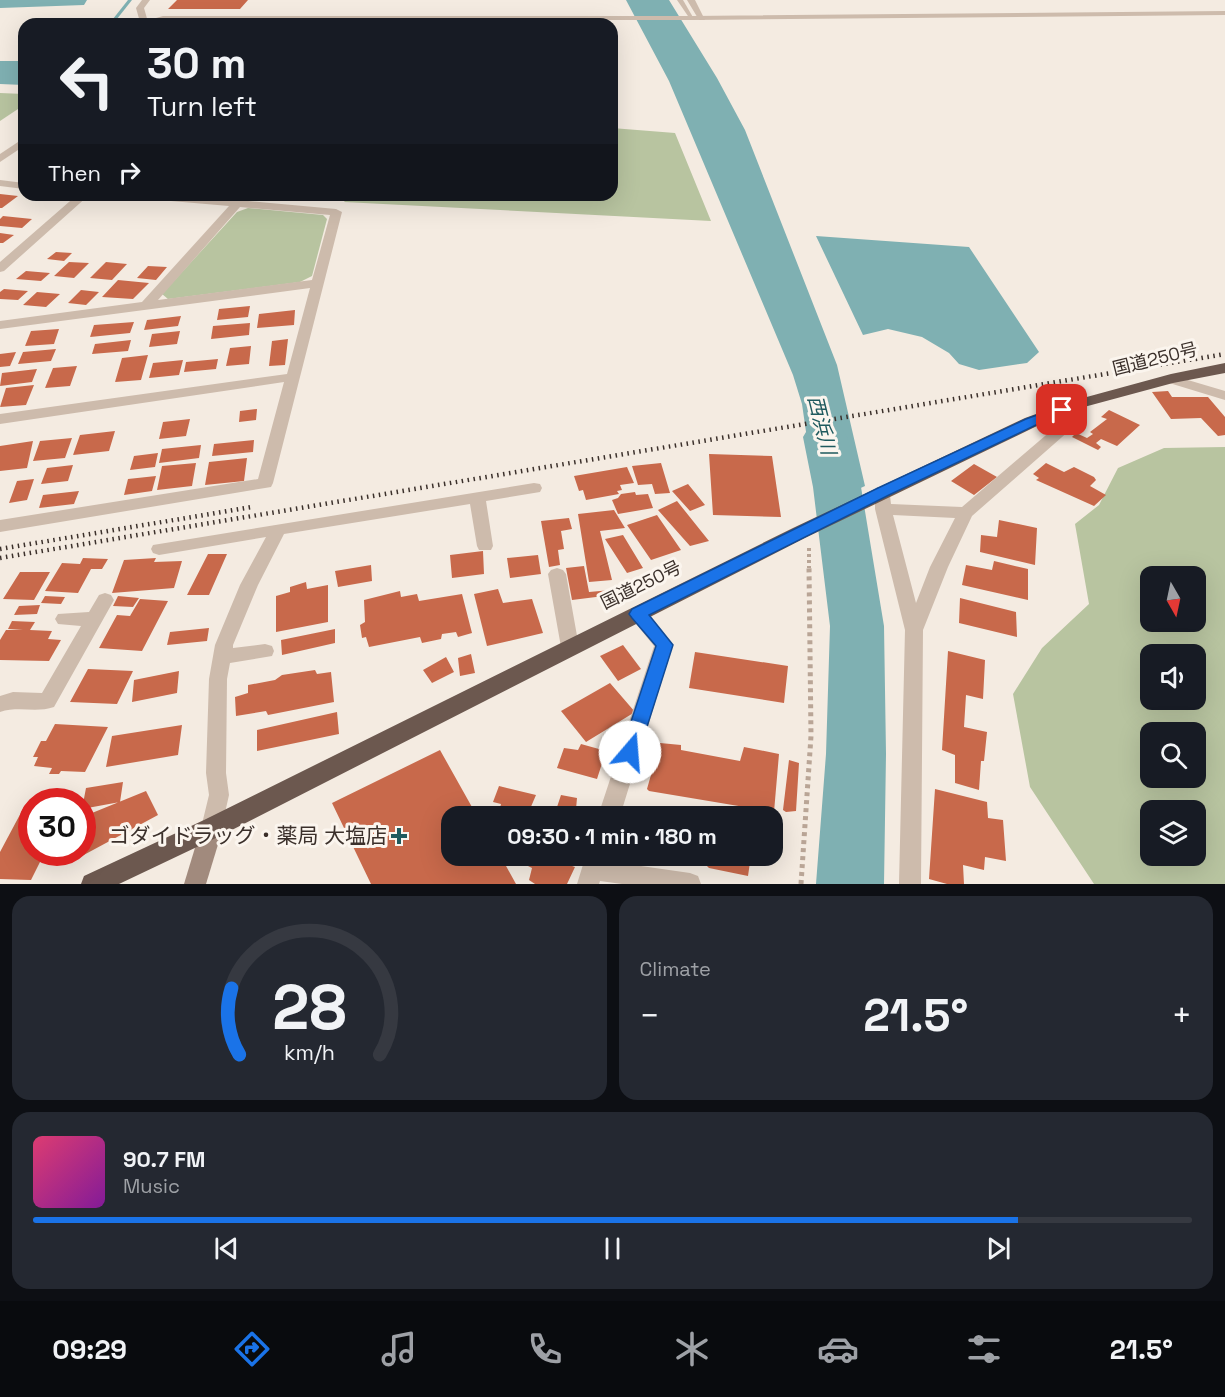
<!DOCTYPE html>
<meta charset="utf-8">
<style>
body{margin:0;font-family:"Space Grotesk","Noto Sans JP",sans-serif;background:#242831;color:#f1f3f6;height:100vh;display:flex;flex-direction:column;font-size:22px;white-space:nowrap}
*{box-sizing:border-box;margin:0}
p{font-size:20px;color:#9ea1a6}
.icon{flex:none;width:33px;height:33px;fill:none;stroke:currentColor;stroke-width:2;stroke-linecap:round;stroke-linejoin:round}
.map{position:relative;height:884px;overflow:hidden}
.side{display:flex;flex-direction:column;gap:12px;padding:12px;background:#0d0f14;flex:1}
.side>*{flex:none}
.top-card{position:absolute;left:18px;top:18px;width:600px;height:183px;border-radius:18px;box-shadow:0 6px 24px #0002;background:#171b24;color:#f1f3f6;overflow:hidden}
.needle{width:39px;rotate:171deg}
.controls{position:absolute;left:1140px;top:566px;display:grid;gap:12px}
.controls a{display:grid;place-items:center;width:66px;height:66px;border-radius:12px;background:#171b24;box-shadow:0 6px 24px #0002;font-size:30px}
.speed{position:absolute;left:18px;top:788px;display:flex;gap:12px;font-size:30px;font-weight:700;text-align:center}
.speed>*{display:grid;place-content:center;width:78px;height:78px;border-radius:50%;background:#171b24;box-shadow:0 6px 24px #0002;line-height:1}
.speed .limit{border:9px solid #d22;background:#fff;color:#111}
.pin{position:absolute;display:grid;place-items:center;width:51px;height:51px;color:#fff;margin:-26px;border-radius:12px;box-shadow:0 3px 9px #0006}
.me{position:absolute;width:66px;margin:-33px;rotate:18deg;stroke-linejoin:round;filter:drop-shadow(0 0 4px #0008)}
.turn{display:flex;align-items:center;gap:21px;height:126px;padding:0 30px;font-size:27px}
.turn .icon{width:78px;height:78px;stroke-width:2.5}
.turn b{display:block;font-size:42px;line-height:51px}
.then{display:flex;align-items:center;height:57px;padding:0 30px;background:#0003;gap:12px;font-size:22px}
.big{font-size:45px;font-weight:600;line-height:1.1}
.side .tile{flex:1;display:flex;flex-direction:column;justify-content:center;gap:9px;min-width:0;padding:0 21px;border-radius:18px;background:#242831}
.side .dial{align-items:center;gap:0}
.dial svg{height:156px;overflow:visible;fill:none;stroke:#363941;stroke-width:7;stroke-linecap:round;text-anchor:middle}
.dial text{fill:#f1f3f6;stroke:none}
.song{display:flex;align-items:center;gap:18px}
.cover{width:72px;height:72px;border-radius:9px;background:linear-gradient(135deg,hsl(340 70% 55%),hsl(290 70% 35%))}
.played{height:6px;border-radius:3px;background:linear-gradient(90deg,#1a73e8 85%,#363941 85%)}
.keys{display:flex;justify-content:space-around;direction:ltr}
.heat{display:flex;justify-content:space-between;align-items:center;font-size:33px;direction:ltr}
.side .tiles{flex:1;display:grid;gap:12px;grid-template-columns:1fr 1fr}
.tile:last-child{grid-column:span 2}
.trip{position:absolute;left:441px;top:806px;width:342px;height:60px;border-radius:18px;background:#171b24;box-shadow:0 6px 24px #0002;font-weight:600;line-height:60px;text-align:center}
.dock{display:flex;height:96px;justify-content:space-around;align-items:center;background:#090b0e;color:#9ea1a6}
.dock .icon{width:42px;height:42px}
.dock .current{color:#1a73e8}
.dock b{font-size:27px;color:#f1f3f6}
.map>svg:first-child{display:block}
</style>
<div class="map">
<svg width="1225" height="884" viewBox="0 0 1225 884">
<rect width="100%" height="100%" fill="#f4ebe1"/>
<path fill="#b8c4a0" fill-rule="evenodd" d="M0,93L24,94V105L0,121Z
M612,128L675,133L711,221L344,202L350,195H612Z
M248,208L323,215L327,219L312,276L300,282L168,299L162,294L237,212Z
M1225,447V884H1094L1030,787L1013,694L1042,648L1089,604L1075,524L1099,505L1118,468L1164,448ZM1150,576H1196V621H1150ZM1150,654H1196V699H1150ZM1150,732H1196V777H1150ZM1150,810H1196V855H1150Z"/>
<path fill="#7fb0b2" d="M0,0H87L84,5L0,8Z
M626,0H669L717,78L745,130L837,365L865,486L817,508L802,404L793,375L669,81Z
M0,61H24V85L0,84Z
M816,236L969,247L1039,352L1027,363L979,370L959,364L949,353L922,337L888,329L863,335Z"/>
<g fill="none" stroke-linecap="round" stroke-linejoin="round">
<path fill="#7fb0b2" fill-rule="evenodd" d="M128,0H132L113,24H109Z"/>
<path fill="#7fb0b2" fill-rule="evenodd" d="M825,423L841,427L847,437L861,487L884,626L886,754L884,884H816L826,754L830,626L813,487L803,437L809,427Z"/>
</g>
<path fill="#c8694b" d="M177,0H248L240,9H168Z
M0,194L18,196L2,208H0Z
M3,216L32,219L22,228L0,226V219Z
M0,233L14,235L3,243H0Z
M56,252L72,253L64,261L47,259Z
M69,262L89,263L74,278L54,276Z
M106,262L127,264L112,280L90,278Z
M148,266L167,267L156,280L137,278Z
M26,271L50,273L41,281L16,279Z
M118,280L149,283L133,299L102,297Z
M4,289L28,291L18,300L0,299V292Z
M81,290L99,292L86,305L68,303Z
M37,292L60,294L46,307L23,305Z
M250,306L248,317L217,320L219,309Z
M295,310L294,325L257,328L259,314Z
M181,316L178,326L144,330L147,320Z
M134,322L130,333L90,337L94,325Z
M250,323L249,335L211,339L213,326Z
M59,329L54,344L25,346L31,331Z
M180,331L177,344L149,347L152,334Z
M288,339L285,365L269,366L272,341Z
M131,340L128,351L92,354L95,344Z
M251,346L249,364L226,366L230,348Z
M56,349L51,361L18,364L23,352Z
M16,352L10,366L0,367V354Z
M148,355L141,380L115,382L122,358Z
M218,359L216,369L184,372L186,362Z
M183,360L179,375L149,378L153,363Z
M77,366L70,386L45,388L53,368Z
M37,369L32,382L0,386L2,373Z
M34,385L26,405L0,407L6,388Z
M1168,391L1172,397H1208L1225,417V435L1218,436L1201,418L1171,419L1152,392Z
M257,409L256,420L239,422L240,411Z
M1109,410L1140,425L1117,446L1101,439L1096,443L1101,447L1098,450L1072,437L1076,433L1087,438L1093,434L1090,432L1107,419L1101,417Z
M190,419L186,436L159,439L163,422Z
M115,431L109,451L73,455L80,435Z
M72,438L65,458L33,461L40,441Z
M254,440L253,452L212,456L214,444Z
M33,441L27,468L0,471V446Z
M201,445L199,458L159,463L162,449Z
M158,453L155,467L130,470L134,456Z
M709,454L772,456L781,517L713,515Z
M247,458L244,481L205,485L209,462Z
M196,463L192,486L157,490L162,466Z
M661,463L670,493L655,494L652,484L638,485L632,466Z
M1046,463L1064,472L1074,467L1094,477L1096,480L1090,486L1106,495L1094,506L1036,480L1039,478L1033,474Z
M974,464L997,477L974,495L951,481Z
M73,465L68,481L41,484L47,468Z
M627,467L634,483L620,485L622,490L617,491L619,494L586,500L583,490L579,491L574,476Z
M156,476L152,491L124,495L128,479Z
M34,479L27,500L9,503L17,481Z
M688,484L705,505L690,511L672,491Z
M79,491L74,504L39,508L43,495Z
M635,492L636,495L648,494L653,508L618,514L612,500L618,498L621,494Z
M677,501L709,541L690,546L658,510Z
M614,510L625,528L600,531L612,580L589,582L578,514Z
M657,515L681,550L651,560L627,525Z
M569,518L572,529L561,531L564,549L558,550L560,565L549,567L541,521Z
M999,520L1037,528L1035,565L980,552L981,535L997,537Z
M623,535L643,568L627,573L605,539Z
M483,551L484,574L452,578L450,555Z
M208,554H227L209,595H187Z
M538,555L541,574L510,578L507,558Z
M83,558L108,559L102,569H91L78,593L45,591L62,563L80,564Z
M156,558L154,562L182,561L174,588L112,593L124,560Z
M994,561L1028,569V600L962,585L966,565L992,570Z
M371,565L372,581L338,587L335,571Z
M584,566L589,592L611,590L612,595L572,600L566,568Z
M20,572H50L34,600L3,599Z
M306,582L307,589L328,585V622L276,632V596L290,592V587Z
M498,589L503,603L532,599L543,633L487,646L474,594Z
M400,591L401,597L417,594L419,601L462,594L472,633L458,637L456,632L442,634L441,639L422,643L420,637L369,647L366,637L362,638L360,625L365,622L364,600Z
M45,596L65,597L61,604L41,603Z
M118,596L139,598L133,607L113,606Z
M960,598L1016,612L1017,637L959,623Z
M140,599L168,601L142,651L99,648L117,615L130,616Z
M40,605L37,614L14,615L19,606Z
M12,621L35,622L30,630L52,631L48,639L61,640L49,661L0,660V640L6,630H23L8,629Z
M209,628L207,641L167,645L170,632Z
M335,629V643L282,655L281,640Z
M623,645L641,669L618,681L600,656Z
M948,651L985,660L983,699L966,695L964,727L987,732L984,761H981L979,790L955,783V755L942,750Z
M695,652L788,666L784,703L689,688Z
M471,654L475,673L460,676L458,658Z
M446,657L454,672L432,683L423,670Z
M88,669L133,671L117,704L70,702Z
M315,670L317,674L331,672L334,702L268,715L266,711L236,716L235,697L248,693V685L275,680L282,675Z
M179,671L177,693L132,702L134,680Z
M610,683L635,712L586,742L561,711Z
M337,712L339,734L257,751V730Z
M55,724L108,727L85,772L61,771L59,774H49L52,768L34,766L38,757H33L41,741H46Z
M182,725L178,755L106,767L112,736Z
M660,743L681,745V750L740,761L744,747L779,754L774,812L649,791L647,789Z
M581,744L606,751L597,779L557,768L564,748L578,750Z
M440,750L477,816H452V855H500L516,884H371L332,803Z
M789,760L799,763L796,811L786,812L783,810Z
M123,782L120,802L82,809L86,788Z
M499,786L536,795L527,816H498L501,804L493,802Z
M935,789L987,802L988,818L1003,820L1006,861L985,857L984,870L963,865L964,884H947L929,879Z
M146,791L158,815L80,857L79,852H82V827L94,820L92,813Z
M561,795L577,798L576,809L590,813L589,816H554Z
M24,807L32,808V852H45L31,880L0,879V852Z
M672,807L695,812L694,816H644L646,810L668,813Z
M522,855H547L546,857L575,867L567,884H535L529,880L532,868L520,862Z
M654,855H682L681,862Z
M700,855H751L748,876L709,868L699,858Z"/>
<g fill="none" stroke-linecap="round" stroke-linejoin="round">
<path stroke="#b9a596" stroke-width="4" stroke-dasharray="3 3" stroke-linecap="butt" d="M809,548V568"/>
<path stroke="#b9a596" stroke-width="5" stroke-dasharray="4 4" stroke-linecap="butt" d="M801,884L811,736L809,567"/>
<path fill="#cdbbac" fill-rule="evenodd" d="M677,0H683L694,19H690Z"/>
<path fill="#cdbbac" fill-rule="evenodd" d="M142,0H150L144,8L148,22L146,24L140,22L136,8Z
M687,0H695L705,20H699Z
M0,180L24,183V189L0,186Z
M77,195H89L4,271L0,272V262Z
M131,195C199,195 267,203 336,209L342,212L273,483L271,487L265,488L0,532V520L258,479L284,382L0,424V414L287,374L310,288L0,329V321L142,302L229,206L136,198ZM240,207L330,215L312,280L158,300Z
M1171,375L1225,391V400L1166,382L1164,379Z
M1078,400L1085,404L1070,430L972,516L948,567L923,630L921,884H899L905,630L875,509V491L877,487H889L891,504L962,507L1059,424L1073,401ZM893,515L955,518L930,567L916,603Z
M534,483L540,484L542,488L540,492L486,501L493,546L491,550H479L477,546L470,504L284,534L258,585L233,645V648L265,644L272,646L274,651L272,656L230,663L227,679L226,773L229,795L220,835L212,838L204,835L201,828L209,795L206,773L209,679L215,645L240,585L266,537L159,555L153,553L151,549L153,545Z
M557,568L563,570L566,574L579,647L577,652L570,654L563,652L561,647L548,574L551,570Z
M105,593L111,595L114,600L54,707C37,713 18,706 0,712V696L13,692L42,693L81,626L58,624L55,619L58,614L89,612L99,595Z
M637,607L643,609L673,645L620,816H598L654,646L628,614L631,609Z
M586,855H608L606,861L690,873L698,876L701,884H622L600,881L599,884H577Z"/>
<path fill="#cdbbac" fill-rule="evenodd" d="M1225,11V15L692,20H163L135,24L163,16H692Z
M24,138V146L0,162V154Z"/>
<path fill="#a18a7d" fill-rule="evenodd" d="M212,818L220,821L223,828L206,884H184L201,828L204,821Z"/>
<path fill="#6c584f" fill-rule="evenodd" d="M1225,363V373L1173,383L1084,407L1037,426L805,538L220,836L119,884H81L84,876L204,820L793,528L1025,418L1072,401L1171,374Z"/>
<path stroke="#3b302b" stroke-width="4.5" stroke-dasharray="1.5 4.5" stroke-linecap="butt" d="M0,549L252,507
M0,558L1225,354"/>
</g>
<path fill="#1a73e8" stroke="#114b97" stroke-width="1.5" d="M1062,406L1067,407L1069,410L1067,413L1036,425L889,495L649,615L673,645L639,752L636,757L630,760L624,757L621,752L656,646L632,618L629,614L632,609L878,488L1026,419Z"/>
<path fill="#1f5a5e" stroke="#fbf5ee" stroke-width="2" d="M396 827h6v6h6v6h-6v6h-6v-6h-6v-6h6z"/>
<g text-anchor="middle" stroke-width="6" stroke-linejoin="round" paint-order="stroke">
<g font-size="18" fill="#3b302b" stroke="#fbf5ee">
<text transform="translate(1155 359) rotate(-14)" y="6">国道250号</text>
<text transform="translate(641 585) rotate(-26)" y="6">国道250号</text>
</g>
<g font-size="20" font-style="italic" fill="#1f5a5e" stroke="#fbf5ee">
<text transform="translate(822 425) rotate(76)" y="7">西浜川</text>
</g>
<g font-size="21" fill="#3b302b" stroke="#fbf5ee" text-anchor="end">
<text x="387" y="843">ゴダイドラッグ・薬局 大塩店</text>
</g>
</g>
</svg>
<div class="controls">
<a><svg class="needle" viewBox="-14 -14 28 28"><path d="M0-13l5 13h-10z" fill="#e53935"/><path d="M0 13l5-13h-10z" fill="#9ea1a6"/></svg></a>
<a><svg class="icon" aria-label="sound" viewBox="0 0 24 24"><path d="M4 9h4l5-4v14l-5-4H4zM17 9q2 3 0 6"/></svg></a>
<a><svg class="icon" aria-label="search" viewBox="0 0 24 24"><circle cx="10" cy="10" r="6"/><path d="M15 15l6 6"/></svg></a>
<a><svg class="icon" aria-label="layers" viewBox="0 0 24 24"><path d="M12 4l9 5-9 5-9-5zM3 14l9 5 9-5"/></svg></a>
</div>
<div class="speed"><div class="limit">30</div></div>
<div class="pin" style="left:1062px;top:410px;background:#d93025"><svg class="icon" aria-label="arrive" viewBox="0 0 24 24"><path d="M6 21V4h12l-3 4 3 4H6"/></svg></div>
<svg class="me" style="left:630px;top:752px" viewBox="-20 -20 40 40"><circle r="19" fill="#fff"/><path d="M0-13L10 11 0 6-10 11z" fill="#1a73e8"/></svg>
<div class="trip">09:30 · 1 min · 180 m</div>
<div class="top-card">
<div class="turn"><svg class="icon" aria-label="left" viewBox="0 0 24 24"><path d="M17 20v-9H6M10 6l-5 5 5 5"/></svg><div><b>30 m</b>Turn left</div></div>
<div class="then">Then<svg class="icon" aria-label="right" viewBox="0 0 24 24"><path d="M7 20v-9h11M14 6l5 5-5 5"/></svg></div>
</div>
</div>
<section class="side">
<div class="tiles">
<div class="tile dial"><svg viewBox="0 0 100 80">
<path d="M14 69A42 42 0 1 1 86 69"/>
<path d="M14 69A42 42 0 0 1 10 35" stroke="#1a73e8"/>
<text x="50" y="56" font-size="32" font-weight="700">28</text>
<text x="50" y="72" font-size="11">km/h</text>
</svg></div>
<div class="tile"><p>Climate</p>
<div class="heat"><a>−</a><b class="big">21.5°</b><a>+</a></div>
</div>
<div class="tile">
<div class="song"><i class="cover"></i><div><b>90.7 FM</b><p>Music</p></div></div>
<div class="played"></div>
<div class="keys"><svg class="icon" aria-label="previous" viewBox="0 0 24 24"><path d="M18 5L8 12l10 7zM5 5v14"/></svg><svg class="icon" aria-label="pause" viewBox="0 0 24 24"><path d="M8 5v14M16 5v14"/></svg><svg class="icon" aria-label="next" viewBox="0 0 24 24"><path d="M6 5l10 7-10 7zM19 5v14"/></svg></div>
</div>
</div>
</section>
<nav class="dock">
<b>09:29</b>
<svg class="icon current" aria-label="directions" viewBox="0 0 24 24"><path d="M12 3l9 9-9 9-9-9zM9 14v-3h6M13 9l2 2-2 2"/></svg>
<svg class="icon" aria-label="music" viewBox="0 0 24 24"><path d="M9 18V5l10-2v13"/><circle cx="6" cy="18" r="3"/><circle cx="16" cy="16" r="3"/></svg>
<svg class="icon" aria-label="phone" viewBox="0 0 24 24"><path d="M5 4h4l2 5-3 2q2 4 5 5l2-3 5 2v4C11 20 4 13 5 4z"/></svg>
<svg class="icon" aria-label="climate" viewBox="0 0 24 24"><path d="M12 3v18M4 7l16 10M4 17L20 7"/></svg>
<svg class="icon" aria-label="car" viewBox="0 0 24 24"><path d="M5 17H2v-5l4-1 3-4h7l3 4 3 1v5h-3M9 17h6M6 11h13"/><circle cx="7" cy="17" r="2"/><circle cx="17" cy="17" r="2"/></svg>
<svg class="icon" aria-label="filters" viewBox="0 0 24 24"><path d="M4 7h16M4 17h16"/><circle cx="9" cy="7" r="2"/><circle cx="15" cy="17" r="2"/></svg>
<b>21.5°</b>
</nav>
